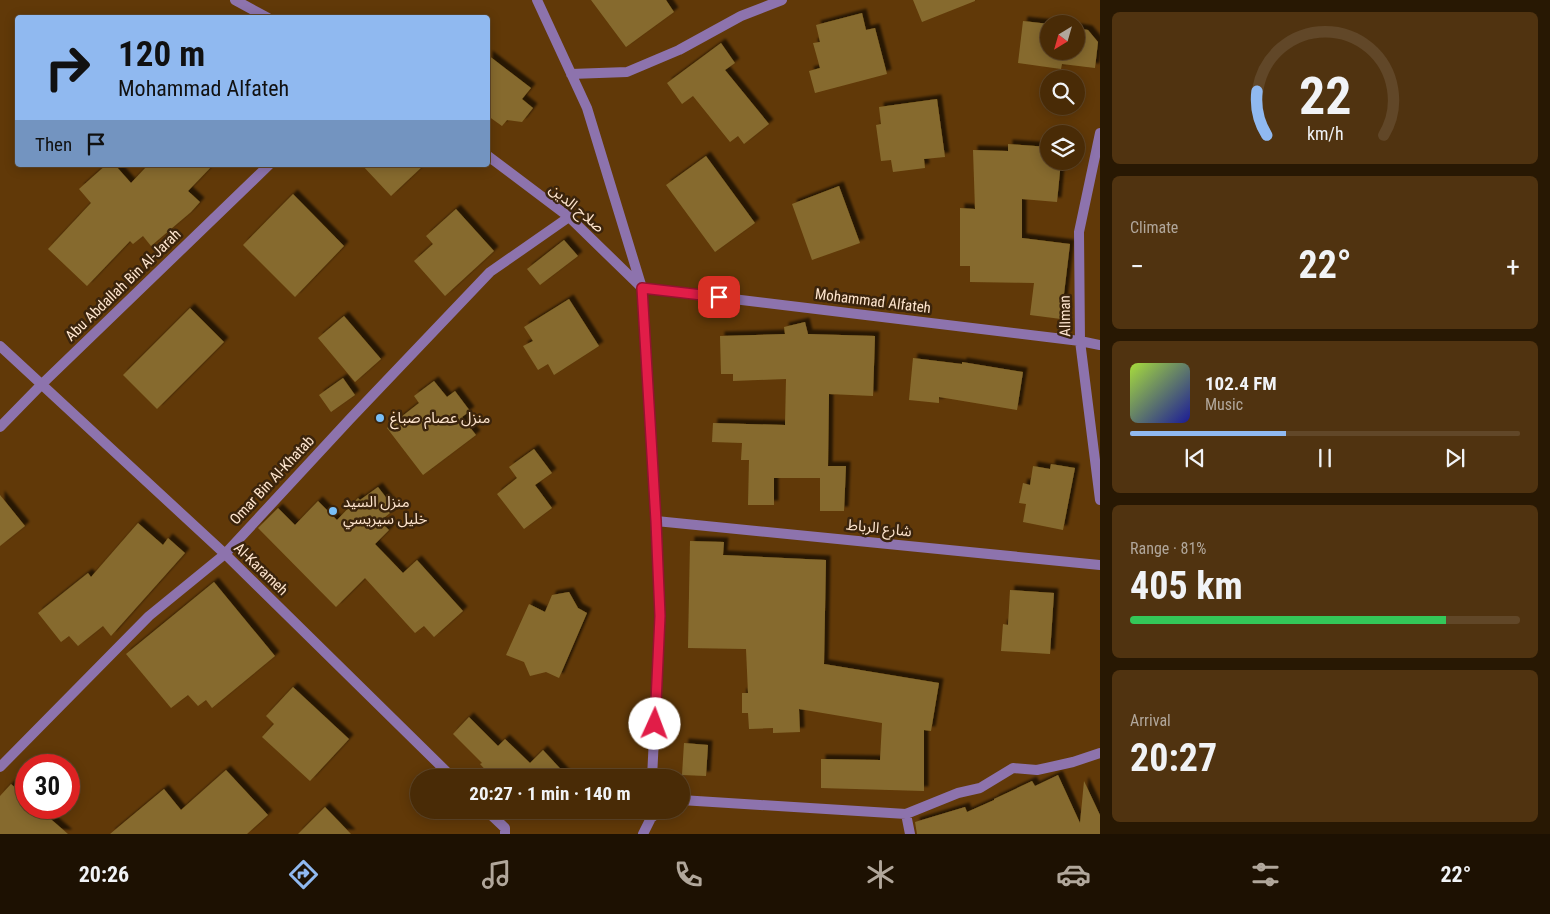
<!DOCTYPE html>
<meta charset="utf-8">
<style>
body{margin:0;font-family:"Roboto Condensed","Noto Sans Arabic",sans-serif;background:#503310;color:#f1f3f6;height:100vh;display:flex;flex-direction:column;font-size:19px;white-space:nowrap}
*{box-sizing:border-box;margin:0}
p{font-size:16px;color:#b1a79b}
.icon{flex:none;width:28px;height:28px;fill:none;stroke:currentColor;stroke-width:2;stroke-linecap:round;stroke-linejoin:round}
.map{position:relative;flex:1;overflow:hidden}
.details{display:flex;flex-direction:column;gap:12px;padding:12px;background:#281803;width:450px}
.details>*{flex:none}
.banner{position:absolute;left:15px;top:15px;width:475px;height:152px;border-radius:5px;box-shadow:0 2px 12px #0003,0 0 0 1px #614728;background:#90b9f0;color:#111;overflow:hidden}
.needle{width:32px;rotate:217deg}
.controls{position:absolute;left:1040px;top:15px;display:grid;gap:10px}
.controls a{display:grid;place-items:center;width:45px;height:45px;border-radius:50%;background:#492b06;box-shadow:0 2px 12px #0003,0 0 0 1px #614728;font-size:25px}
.speed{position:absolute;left:15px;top:754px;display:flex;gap:10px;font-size:25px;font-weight:700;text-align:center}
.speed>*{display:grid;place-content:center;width:65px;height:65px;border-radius:50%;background:#492b06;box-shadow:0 2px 12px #0003,0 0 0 1px #614728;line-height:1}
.speed .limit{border:8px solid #d22;background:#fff;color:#111}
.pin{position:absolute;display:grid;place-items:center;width:42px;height:42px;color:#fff;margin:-21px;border-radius:10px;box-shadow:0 2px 8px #0006}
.me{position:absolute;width:55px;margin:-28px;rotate:2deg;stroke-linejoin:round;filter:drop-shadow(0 0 4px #0008)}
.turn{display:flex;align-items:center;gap:18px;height:105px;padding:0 20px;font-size:22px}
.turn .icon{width:65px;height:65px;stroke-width:2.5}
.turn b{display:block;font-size:35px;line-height:42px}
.then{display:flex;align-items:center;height:48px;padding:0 20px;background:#0003;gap:10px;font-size:19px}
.big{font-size:38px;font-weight:700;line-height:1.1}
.details .widget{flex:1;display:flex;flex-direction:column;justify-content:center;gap:8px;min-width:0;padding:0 18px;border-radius:8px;background:#503310}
.details .dial{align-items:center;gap:0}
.dial svg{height:130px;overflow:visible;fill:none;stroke:#614728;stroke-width:7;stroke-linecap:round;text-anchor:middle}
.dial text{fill:#f1f3f6;stroke:none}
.song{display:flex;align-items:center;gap:15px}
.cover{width:60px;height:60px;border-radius:8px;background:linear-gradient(135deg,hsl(80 70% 55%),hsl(240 70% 35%))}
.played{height:5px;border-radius:2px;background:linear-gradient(90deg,#90b9f0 40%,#614728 40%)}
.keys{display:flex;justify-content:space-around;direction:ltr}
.heat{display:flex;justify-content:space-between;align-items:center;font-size:28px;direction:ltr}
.charge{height:8px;border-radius:4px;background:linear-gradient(90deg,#34c759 81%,#614728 0)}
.trip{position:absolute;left:410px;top:769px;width:280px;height:50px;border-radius:25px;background:#492b06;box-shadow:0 2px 12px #0003,0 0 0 1px #614728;font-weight:700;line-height:50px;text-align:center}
.tabs{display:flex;height:80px;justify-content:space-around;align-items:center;background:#1d1102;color:#b1a79b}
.tabs .icon{width:35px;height:35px}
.tabs .selected{color:#90b9f0}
.tabs b{font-size:22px;color:#f1f3f6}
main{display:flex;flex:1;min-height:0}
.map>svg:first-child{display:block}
</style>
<main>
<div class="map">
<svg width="1100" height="834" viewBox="0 0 1100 834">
<defs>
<filter id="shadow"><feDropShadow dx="4.5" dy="-4.5" stdDeviation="1" flood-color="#0009"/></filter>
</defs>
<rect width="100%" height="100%" fill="#613908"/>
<path fill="#866b2e" filter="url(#shadow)" d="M591,0H666L674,12L626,47Z
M913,0H975V1L922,22Z
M862,13L866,30L875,28L887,74L815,93L809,71L820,68L813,43L820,42L816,25Z
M1023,21L1049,24V51H1076V28L1088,30L1098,42L1095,68L1062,64L1061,69L1018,63Z
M721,43L735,63L725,70L769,124L744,144L738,136L730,142L693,96L682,104L667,83Z
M488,55L531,88L522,99L533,108L522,122L507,120L502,126L488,116Z
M937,99L945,157L924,159L925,168L893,172L891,160L881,161L876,125L881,124L879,107Z
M1008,144L1049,147V161H1061L1057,202L1022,199V238L1070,244L1061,319L1030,315L1034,283L970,282V266H960V208L975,209L973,150L1008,151Z
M706,156L755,223L715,252L666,185Z
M106,165H115L131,183L148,165H213L188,191L200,202L191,212L151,246L143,236L133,244L130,241L87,286L48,249L91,203L79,189Z
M362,165H424L391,196Z
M839,186L860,243L812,260L792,204Z
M293,194L344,246L295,297L243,245Z
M456,209L494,251L445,296L414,261L433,244L426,236Z
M564,240L578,256L540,285L527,269Z
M569,299L599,346L554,375L548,364L538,370L523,346L533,341L524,327Z
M190,308L224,342L157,409L123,375Z
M344,316L381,359L355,382L318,338Z
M805,322L808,334L875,336L873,396L829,394L828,466H846L844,511H820V478H774V505H748L749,460H741L742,443L712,442L713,423L785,425L786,379L733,381V374H721L720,336L785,334L784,327Z
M913,358L962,364V362L1023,372L1017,410L939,397V403L909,400Z
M343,378L355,395L331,412L319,395Z
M434,381L447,397L455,391L470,411L462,417L476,435L423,475L387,428L419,403L414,396Z
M534,449L552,473L535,485L552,508L524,529L497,494L517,478L509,467Z
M1051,464L1075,468L1063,530L1023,522L1026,504L1019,503L1023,483L1030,485L1033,466L1050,469Z
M378,487L395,509L380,521L389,530L375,544L403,573L417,560L463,611L434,637L424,626L415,633L365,578L336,607L258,528L278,508L295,525L318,501L337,520L358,498L360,500Z
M0,495L25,526L0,546Z
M138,523L163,545L168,538L185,553L111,636L103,626L78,646L69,636L61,642L38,613L88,573L91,577Z
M690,541L724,542L723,555L826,560L824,664L939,683L931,731L924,730V791L821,788V759L880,760L882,723L799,709L800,732L773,733V728L749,729L748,713H742V693H748L746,649L688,648Z
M214,582L275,656L212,708L206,700L198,706L188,695L171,708L126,654Z
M1010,590L1054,593L1050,654L1001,651L1003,624L1008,625Z
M569,592L578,608L587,613L559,678L546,672L530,676L524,662L506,655L529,604L545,612L552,595Z
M293,687L349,739L310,781L262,737L274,724L266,716Z
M469,717L498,746L505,739L530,763L543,750L569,778H493L480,764L482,763L453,734Z
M684,743L708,745L706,776L682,775Z
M226,770L268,815L247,834H110L164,789L181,810Z
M1058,775L1080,823L1084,781L1100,815V834H917L915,822L965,807L967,812L994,800V799L1032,781L1035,786Z
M11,784L26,797V808H38L68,834H0V796Z
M325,807L351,834H298Z"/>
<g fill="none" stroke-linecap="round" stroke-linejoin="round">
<path stroke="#8d73ad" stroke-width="10" d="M235,0L268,18
M537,0L587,108L642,288L656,521L660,616L652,778
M571,74L627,72L679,50L741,16L782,0
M1100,133L1079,232L1080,341L1100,500
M488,156L569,217L642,288L1080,341L1100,345
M0,346L225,554L453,778
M0,427L41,385L269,165
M656,521L1100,565
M0,767L149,616L225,554L350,419L490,272L569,217
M681,800L906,814L958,793L980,788L1013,768L1037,770L1073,762L1100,753
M486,810L505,828V834
M906,814L910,834
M651,818L661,810
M643,834L651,818V810"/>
</g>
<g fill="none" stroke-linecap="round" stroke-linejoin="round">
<g stroke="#92132f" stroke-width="12">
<path id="route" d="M655,724L660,616L656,521L642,288L719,297"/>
</g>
<use href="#route" stroke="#e11d48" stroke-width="9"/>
</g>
<g fill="#79bff8" stroke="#3b240c" stroke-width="2">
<circle cx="380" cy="418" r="5"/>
<circle cx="333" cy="511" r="5"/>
</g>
<g text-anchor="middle" stroke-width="5" stroke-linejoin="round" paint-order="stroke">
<g font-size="15" fill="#fee5ce" stroke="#3b240c">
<text transform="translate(577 208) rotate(40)" y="5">صلاح الدين</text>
<text transform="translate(123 285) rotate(-44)" y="5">Abu Abdallah Bin Al-Jarah</text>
<text transform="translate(873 301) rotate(7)" y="5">Mohammad Alfateh</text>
<text transform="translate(1065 316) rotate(-91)" y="5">AlIman</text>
<text transform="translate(272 480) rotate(-47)" y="5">Omar Bin Al-Khatab</text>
<text transform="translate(879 528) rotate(6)" y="5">شارع الرباط</text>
<text transform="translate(261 569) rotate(44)" y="5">Al-Karameh</text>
</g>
<g font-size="15" fill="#fee5ce" stroke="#3b240c" text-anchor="start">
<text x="390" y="423">منزل عصام صباغ</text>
<text x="343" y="507">منزل السيد<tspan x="343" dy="17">خليل سيريسي</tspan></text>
</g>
</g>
</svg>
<div class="controls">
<a><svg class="needle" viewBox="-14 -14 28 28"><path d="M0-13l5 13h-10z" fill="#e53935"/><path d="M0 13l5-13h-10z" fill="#b1a79b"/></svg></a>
<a><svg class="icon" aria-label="search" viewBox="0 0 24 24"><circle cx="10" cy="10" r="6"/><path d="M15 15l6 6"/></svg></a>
<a><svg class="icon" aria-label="layers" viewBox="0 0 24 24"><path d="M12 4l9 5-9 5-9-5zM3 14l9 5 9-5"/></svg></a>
</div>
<div class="speed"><div class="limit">30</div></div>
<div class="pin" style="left:719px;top:297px;background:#d93025"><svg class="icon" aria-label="arrive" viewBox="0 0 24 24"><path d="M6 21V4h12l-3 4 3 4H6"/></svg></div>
<svg class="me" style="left:655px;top:724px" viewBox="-20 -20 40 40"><circle r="19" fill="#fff"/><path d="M0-13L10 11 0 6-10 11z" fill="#e11d48"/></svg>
<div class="trip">20:27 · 1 min · 140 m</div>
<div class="banner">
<div class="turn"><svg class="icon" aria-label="right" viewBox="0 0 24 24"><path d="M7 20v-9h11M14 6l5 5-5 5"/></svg><div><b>120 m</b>Mohammad Alfateh</div></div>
<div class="then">Then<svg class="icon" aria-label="arrive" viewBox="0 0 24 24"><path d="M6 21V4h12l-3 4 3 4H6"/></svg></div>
</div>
</div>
<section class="details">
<div class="widget dial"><svg viewBox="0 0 100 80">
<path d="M14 69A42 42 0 1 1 86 69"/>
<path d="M14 69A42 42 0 0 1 8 42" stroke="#90b9f0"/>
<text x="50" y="56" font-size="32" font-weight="700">22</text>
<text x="50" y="72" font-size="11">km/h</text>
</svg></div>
<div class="widget"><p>Climate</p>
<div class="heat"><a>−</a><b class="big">22°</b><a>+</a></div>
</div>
<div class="widget">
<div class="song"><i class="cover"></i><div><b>102.4 FM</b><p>Music</p></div></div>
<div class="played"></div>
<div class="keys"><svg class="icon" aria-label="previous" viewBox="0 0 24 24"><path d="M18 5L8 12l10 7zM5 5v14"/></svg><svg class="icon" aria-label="pause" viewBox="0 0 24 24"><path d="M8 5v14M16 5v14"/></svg><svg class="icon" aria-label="next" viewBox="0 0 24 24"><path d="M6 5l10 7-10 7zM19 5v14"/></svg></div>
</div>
<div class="widget"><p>Range · 81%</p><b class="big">405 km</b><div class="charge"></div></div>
<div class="widget"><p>Arrival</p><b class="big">20:27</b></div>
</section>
</main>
<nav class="tabs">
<b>20:26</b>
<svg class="icon selected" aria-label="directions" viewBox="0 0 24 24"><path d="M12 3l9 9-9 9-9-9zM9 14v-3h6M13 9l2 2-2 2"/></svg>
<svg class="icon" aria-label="music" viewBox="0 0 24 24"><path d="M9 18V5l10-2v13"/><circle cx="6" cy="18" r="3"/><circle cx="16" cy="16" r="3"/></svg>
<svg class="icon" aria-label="phone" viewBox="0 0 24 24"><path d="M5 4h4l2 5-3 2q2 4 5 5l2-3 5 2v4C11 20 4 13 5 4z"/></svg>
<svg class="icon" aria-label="climate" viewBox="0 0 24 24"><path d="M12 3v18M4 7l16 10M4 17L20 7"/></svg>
<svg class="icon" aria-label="car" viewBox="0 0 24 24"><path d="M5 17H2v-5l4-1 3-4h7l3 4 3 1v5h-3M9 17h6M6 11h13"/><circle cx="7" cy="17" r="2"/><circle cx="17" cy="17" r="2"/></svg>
<svg class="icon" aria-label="filters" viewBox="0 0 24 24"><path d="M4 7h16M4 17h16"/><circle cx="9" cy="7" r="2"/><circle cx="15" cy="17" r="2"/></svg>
<b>22°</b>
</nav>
